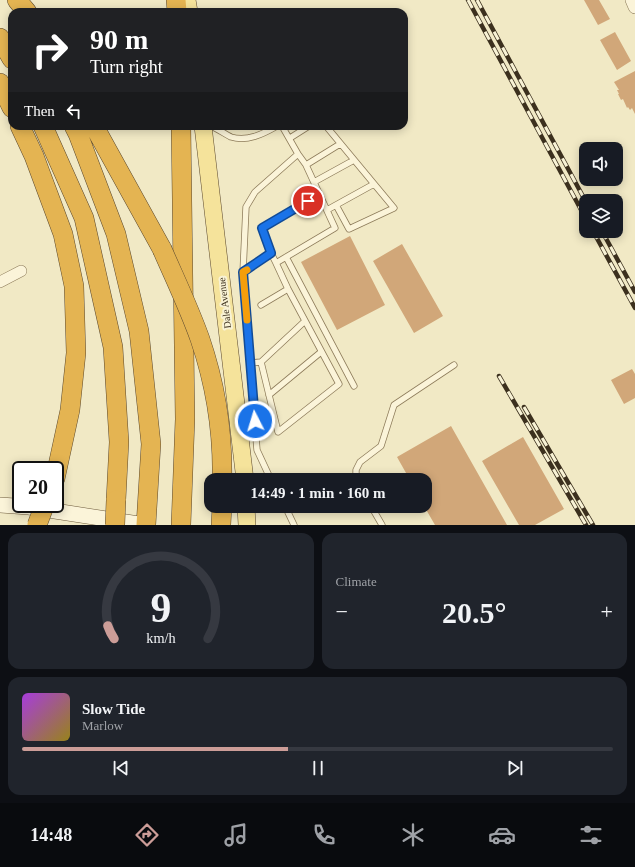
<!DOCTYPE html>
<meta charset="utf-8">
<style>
body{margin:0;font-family:Georgia,serif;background:#20242c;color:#f1f3f6;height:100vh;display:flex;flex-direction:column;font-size:15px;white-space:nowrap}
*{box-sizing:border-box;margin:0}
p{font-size:13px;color:#9ea1a6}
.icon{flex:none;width:22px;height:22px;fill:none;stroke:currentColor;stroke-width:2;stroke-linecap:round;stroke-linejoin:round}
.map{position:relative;height:525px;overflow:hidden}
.details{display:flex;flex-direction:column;gap:8px;padding:8px;background:#0d0f14;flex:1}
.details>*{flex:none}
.top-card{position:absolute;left:8px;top:8px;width:400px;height:122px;border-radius:12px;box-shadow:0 2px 10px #0003;background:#202124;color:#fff;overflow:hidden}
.tools{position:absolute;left:579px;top:142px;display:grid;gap:8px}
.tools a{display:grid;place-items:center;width:44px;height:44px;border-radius:8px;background:#171b24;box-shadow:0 2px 10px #0003;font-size:20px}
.speed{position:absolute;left:12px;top:461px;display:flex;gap:8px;font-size:20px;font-weight:700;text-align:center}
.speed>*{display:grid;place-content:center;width:52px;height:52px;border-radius:50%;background:#171b24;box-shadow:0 2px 10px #0003;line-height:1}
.speed .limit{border:2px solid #111;border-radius:6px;background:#fff;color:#111}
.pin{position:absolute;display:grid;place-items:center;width:34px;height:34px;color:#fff;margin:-17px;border:2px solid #fff;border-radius:50%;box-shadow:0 1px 4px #0007}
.me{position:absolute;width:44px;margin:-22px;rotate:355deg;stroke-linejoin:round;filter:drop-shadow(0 0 3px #0008)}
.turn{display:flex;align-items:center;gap:14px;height:84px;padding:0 16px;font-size:18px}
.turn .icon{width:52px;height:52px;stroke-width:2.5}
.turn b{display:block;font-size:28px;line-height:34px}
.then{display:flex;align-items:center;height:38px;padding:0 16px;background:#0003;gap:8px;font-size:15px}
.big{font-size:30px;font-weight:800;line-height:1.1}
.details .card{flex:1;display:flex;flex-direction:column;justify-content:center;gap:6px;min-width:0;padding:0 14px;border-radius:12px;background:#20242c}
.details .dial{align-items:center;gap:0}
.dial svg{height:104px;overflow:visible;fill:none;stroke:#363941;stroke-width:7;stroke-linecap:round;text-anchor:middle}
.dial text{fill:#f1f3f6;stroke:none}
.song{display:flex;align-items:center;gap:12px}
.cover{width:48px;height:48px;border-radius:6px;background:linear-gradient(135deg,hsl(280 70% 55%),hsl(50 70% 35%))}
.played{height:4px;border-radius:2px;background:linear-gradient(90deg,#cc9d98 45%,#363941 45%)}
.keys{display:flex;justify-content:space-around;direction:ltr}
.heat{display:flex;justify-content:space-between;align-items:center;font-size:22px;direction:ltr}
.details .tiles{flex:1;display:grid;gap:8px;grid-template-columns:1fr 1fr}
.card:last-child{grid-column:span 2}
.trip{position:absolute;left:204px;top:473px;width:228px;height:40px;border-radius:12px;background:#171b24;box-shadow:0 2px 10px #0003;font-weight:800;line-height:40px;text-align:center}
.dock{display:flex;height:64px;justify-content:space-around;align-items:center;background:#090b0e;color:#9ea1a6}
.dock .icon{width:28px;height:28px}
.dock .selected{color:#cc9d98}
.dock b{font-size:18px;color:#f1f3f6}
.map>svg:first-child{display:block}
</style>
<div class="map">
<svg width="635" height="525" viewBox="0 0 635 525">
<rect width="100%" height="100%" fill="#f1e9c5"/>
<path fill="#d1a779" d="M584,0H599L610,19L598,25Z
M615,32L631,61L617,70L600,40Z
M635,71V114L632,108L630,110L628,107L627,108L623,99L621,100L618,94H619L617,90H619L614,82Z
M350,236L385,305L337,330L301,262Z
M402,244L443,316L414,333L373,261Z
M632,369L635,374V398L624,404L611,380Z
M451,426L507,525H435L424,506L425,480H410L397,457Z
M523,437L564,509L535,525H519L482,461Z"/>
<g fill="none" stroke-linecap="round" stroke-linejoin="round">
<g stroke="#8d7b5a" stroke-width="7">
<path id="service" d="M211,126C218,129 225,134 231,137C247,142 263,134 277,126
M326,126L394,208L349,229L336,205L327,210
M290,138L309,126
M306,165L340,144
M314,182L354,160
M336,205L374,184
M271,253L262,228L320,195
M286,257L354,386
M243,272L271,253L276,263L335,228L306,165L298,154
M261,305L288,289
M261,362L305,321
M250,363L261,362L278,432L339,384L288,289L276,263
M269,395L321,352
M271,480L257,450L243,272L246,207L255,192L298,154L282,126
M356,480V470L360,462L381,446L394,405L454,365
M285,506L294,525
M371,506L382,525"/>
</g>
<g stroke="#8d7b5a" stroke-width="12">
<path id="minor" d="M0,282L21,271"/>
</g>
<g stroke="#8d7b5a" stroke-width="14">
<path id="tertiary" d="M632,0L635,7"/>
</g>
<g stroke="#6f5c3d" stroke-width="16">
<path id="secondary" d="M0,505L29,507L145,525"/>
</g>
<g stroke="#5b482e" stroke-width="18">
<path id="primary" d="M187,0L189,12
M203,126L245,480
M246,506L247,525"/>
</g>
<g stroke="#5b482e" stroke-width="20">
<path id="motorway" d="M17,0L27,12
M176,0L177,12
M0,38L12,59
M0,83L12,108
M20,126L34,156L63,234L74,286L76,353L70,410L55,479
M43,126L84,218L113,347L119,442L116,500
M74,126L78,134L116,234L139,331L151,444L146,525
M94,126L162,249
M181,525L185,419L181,126
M221,525L222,506"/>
</g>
<use href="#service" stroke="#fbf4d9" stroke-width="5.5"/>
<use href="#minor" stroke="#fbf4d9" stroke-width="11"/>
<use href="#tertiary" stroke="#fbf4d9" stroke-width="13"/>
<use href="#secondary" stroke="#fbf4d9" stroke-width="15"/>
<use href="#primary" stroke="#f5e39b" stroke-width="17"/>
<use href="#motorway" stroke="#e4b452" stroke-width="19"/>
<g stroke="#3c301e" stroke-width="4.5">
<path id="rail" d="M468,0L586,219
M477,0L586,202
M593,231L635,308
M602,231L635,292
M499,376L586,525
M524,407L593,525"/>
</g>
<use href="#rail" stroke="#f8f2d5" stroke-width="3" stroke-dasharray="9" stroke-linecap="butt"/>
<g stroke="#5b482e" stroke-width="20" stroke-linecap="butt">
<path id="motorway-bridge" d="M162,249C175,279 189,308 200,339C215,383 223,433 222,480
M37,525L45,504
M115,525L116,500"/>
</g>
<use href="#motorway-bridge" stroke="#e4b452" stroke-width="19"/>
</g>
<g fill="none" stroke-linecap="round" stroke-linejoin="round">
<g stroke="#114b97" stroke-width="10">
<path id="route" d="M255,421L243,272L271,253L262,228L308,201"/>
</g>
<use href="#route" stroke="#1a73e8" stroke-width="7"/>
<path stroke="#f59e0b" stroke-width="7" d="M247,270L243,272L247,320"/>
</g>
<g text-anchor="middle" stroke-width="4" stroke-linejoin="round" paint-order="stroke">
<g font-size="10" fill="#3c301e" stroke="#f8f2d5">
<text transform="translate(224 303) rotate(-97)" y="4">Dale Avenue</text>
</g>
</g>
</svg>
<div class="tools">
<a><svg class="icon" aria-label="sound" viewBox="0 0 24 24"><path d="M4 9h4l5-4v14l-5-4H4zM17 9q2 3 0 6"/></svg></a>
<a><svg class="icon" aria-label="layers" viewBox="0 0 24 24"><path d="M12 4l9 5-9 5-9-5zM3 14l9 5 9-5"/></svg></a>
</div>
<div class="speed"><div class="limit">20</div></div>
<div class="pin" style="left:308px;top:201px;background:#d93025"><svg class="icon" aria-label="arrive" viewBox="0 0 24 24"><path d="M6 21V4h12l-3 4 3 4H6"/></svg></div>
<svg class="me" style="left:255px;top:421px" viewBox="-20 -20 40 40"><circle r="17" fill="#1a73e8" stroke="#fff" stroke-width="3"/><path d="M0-11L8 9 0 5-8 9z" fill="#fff"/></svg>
<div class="trip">14:49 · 1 min · 160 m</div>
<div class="top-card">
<div class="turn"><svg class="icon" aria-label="right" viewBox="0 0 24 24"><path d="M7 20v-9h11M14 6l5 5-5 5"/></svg><div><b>90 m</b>Turn right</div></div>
<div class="then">Then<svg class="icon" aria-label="left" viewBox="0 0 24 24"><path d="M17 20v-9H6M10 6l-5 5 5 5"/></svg></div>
</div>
</div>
<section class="details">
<div class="tiles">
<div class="card dial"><svg viewBox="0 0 100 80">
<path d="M14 69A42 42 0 1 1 86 69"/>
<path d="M14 69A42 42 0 0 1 9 59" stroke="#cc9d98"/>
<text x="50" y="56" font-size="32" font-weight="700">9</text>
<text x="50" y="72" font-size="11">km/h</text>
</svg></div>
<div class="card"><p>Climate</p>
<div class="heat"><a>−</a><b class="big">20.5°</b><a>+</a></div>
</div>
<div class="card">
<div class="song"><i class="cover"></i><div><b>Slow Tide</b><p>Marlow</p></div></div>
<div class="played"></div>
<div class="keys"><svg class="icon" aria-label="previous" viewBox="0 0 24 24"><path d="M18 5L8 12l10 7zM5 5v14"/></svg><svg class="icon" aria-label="pause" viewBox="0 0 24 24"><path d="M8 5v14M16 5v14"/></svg><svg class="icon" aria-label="next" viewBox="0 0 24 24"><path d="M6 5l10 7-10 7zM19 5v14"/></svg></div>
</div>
</div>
</section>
<nav class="dock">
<b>14:48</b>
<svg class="icon selected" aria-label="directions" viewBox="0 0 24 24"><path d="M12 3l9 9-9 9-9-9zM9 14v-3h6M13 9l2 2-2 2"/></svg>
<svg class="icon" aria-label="music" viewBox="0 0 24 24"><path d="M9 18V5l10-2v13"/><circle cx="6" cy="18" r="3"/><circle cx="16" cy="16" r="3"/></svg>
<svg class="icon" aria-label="phone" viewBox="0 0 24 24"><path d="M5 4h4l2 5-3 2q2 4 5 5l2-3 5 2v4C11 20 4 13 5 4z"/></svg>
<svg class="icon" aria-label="climate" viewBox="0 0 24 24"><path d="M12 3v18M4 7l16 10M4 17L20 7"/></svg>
<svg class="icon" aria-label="car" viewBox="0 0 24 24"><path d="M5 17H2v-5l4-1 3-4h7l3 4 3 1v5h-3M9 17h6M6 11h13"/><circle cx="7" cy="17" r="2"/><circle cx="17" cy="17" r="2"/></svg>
<svg class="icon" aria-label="filters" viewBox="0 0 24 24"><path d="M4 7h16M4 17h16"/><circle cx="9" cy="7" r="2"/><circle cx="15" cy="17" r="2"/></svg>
</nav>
